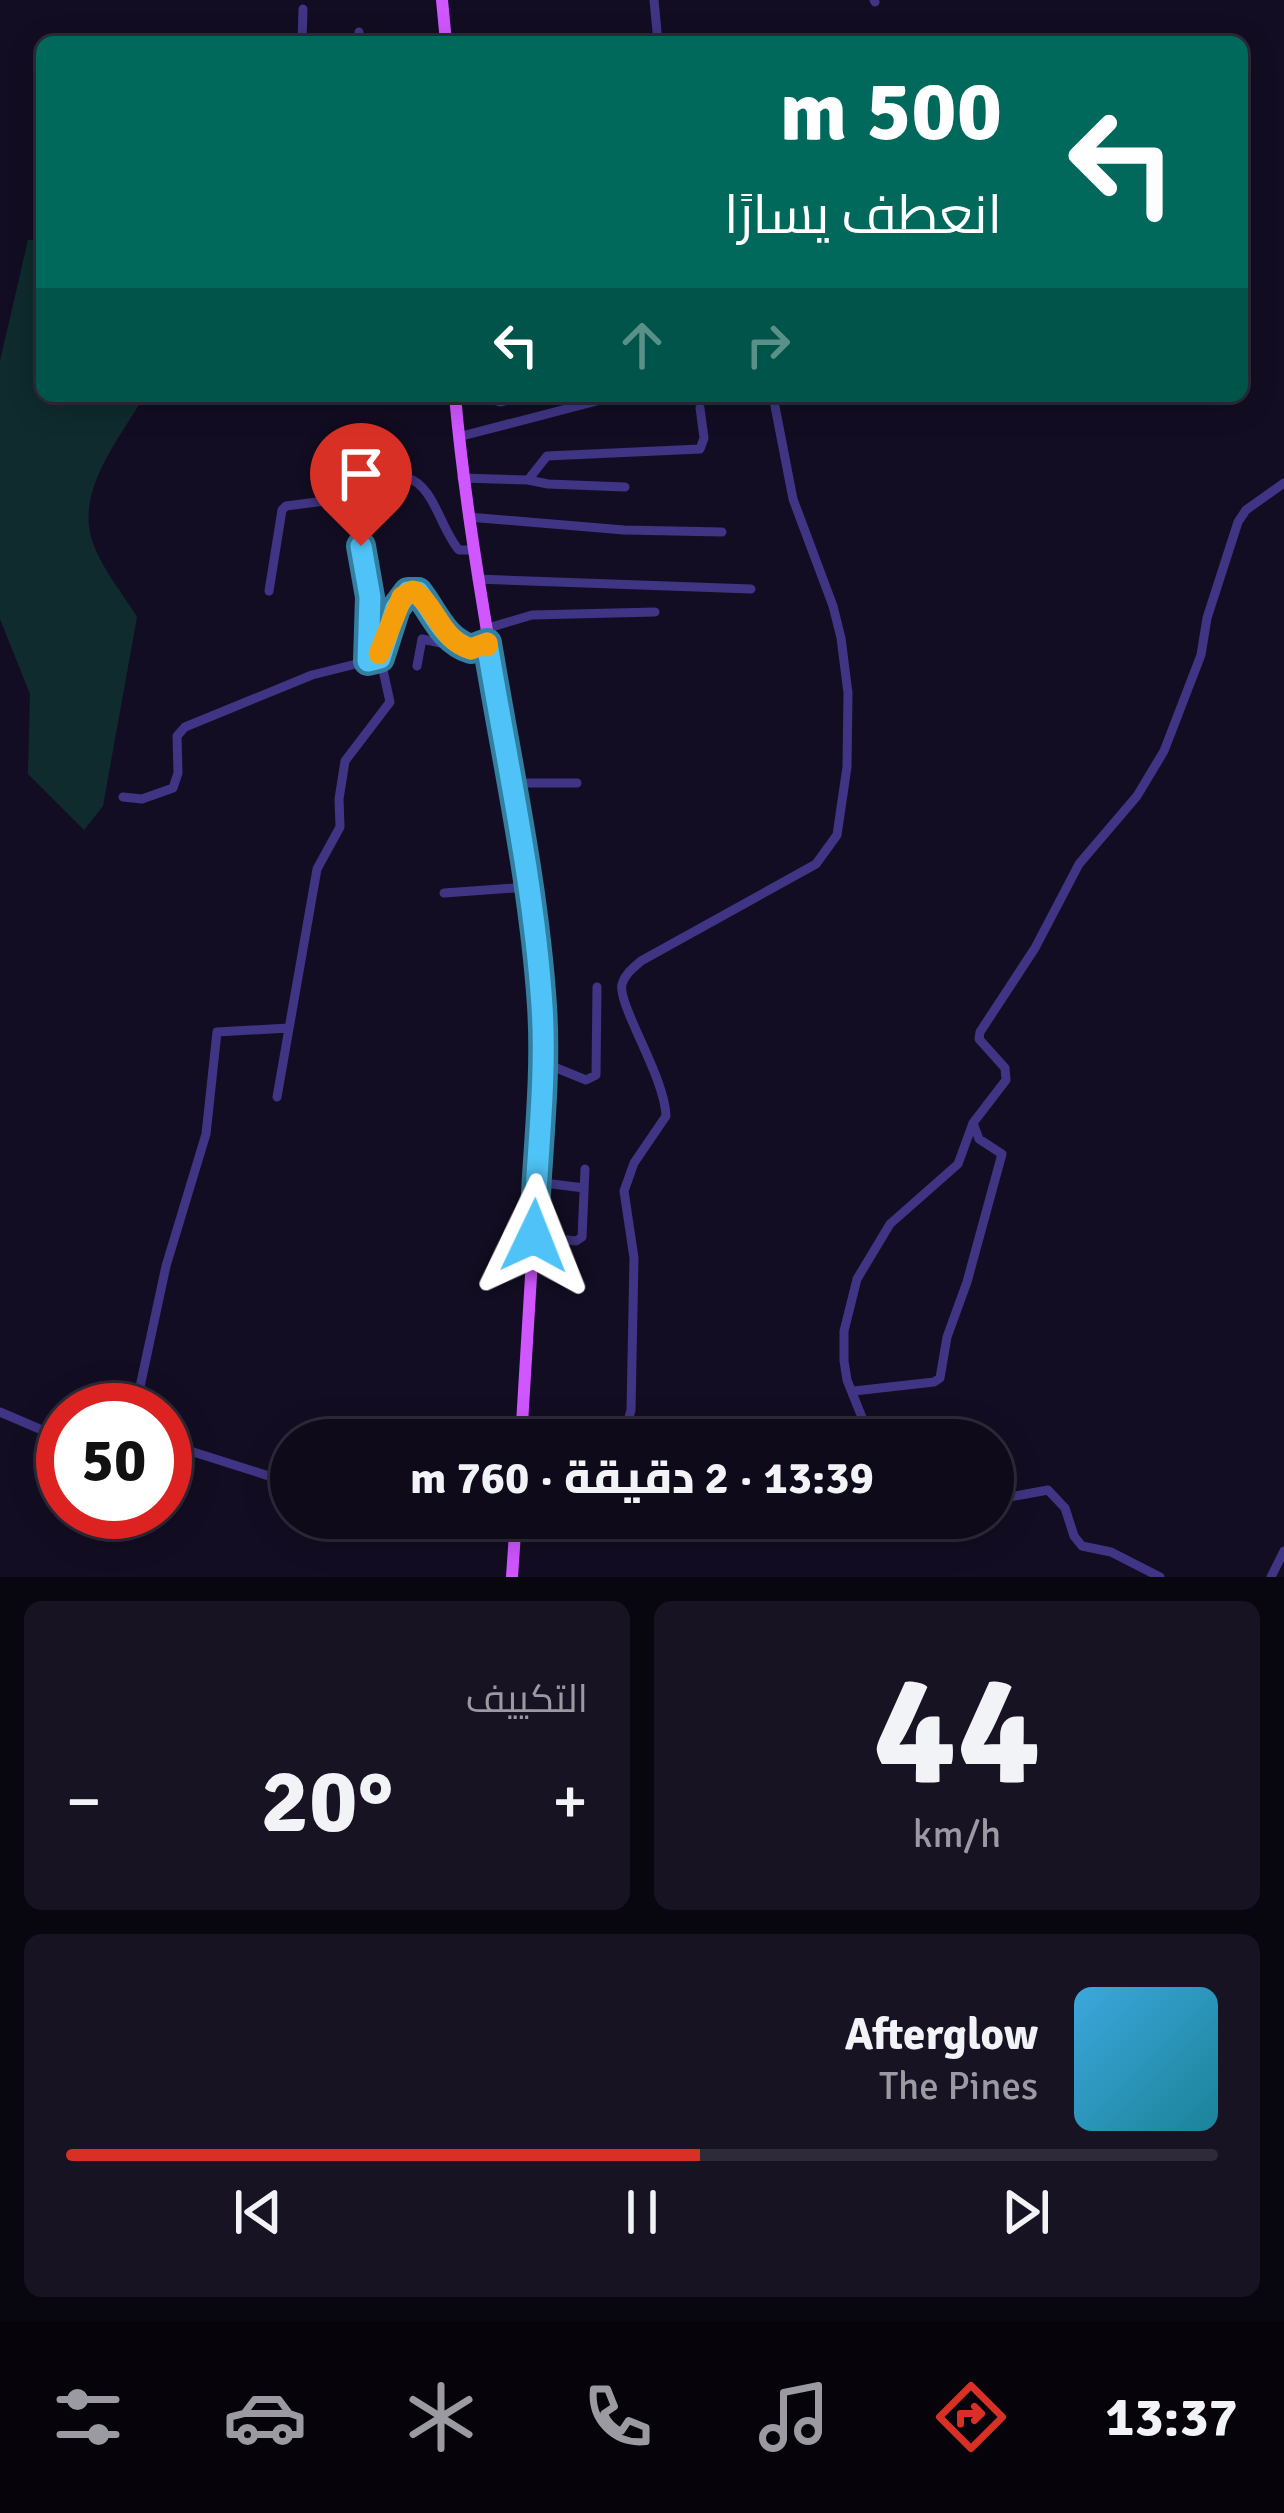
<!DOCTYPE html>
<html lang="ar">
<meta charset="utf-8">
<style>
body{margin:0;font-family:Signika,Cairo,sans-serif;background:#171323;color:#f1f3f6;direction:rtl;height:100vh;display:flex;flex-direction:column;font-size:45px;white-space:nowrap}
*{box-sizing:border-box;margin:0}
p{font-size:39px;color:#9b9aa2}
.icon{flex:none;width:66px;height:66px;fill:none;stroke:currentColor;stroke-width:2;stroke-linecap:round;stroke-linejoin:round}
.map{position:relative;height:1577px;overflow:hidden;direction:ltr}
.details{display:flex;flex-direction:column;gap:24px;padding:24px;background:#08060e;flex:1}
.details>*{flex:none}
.hud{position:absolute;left:36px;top:36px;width:1212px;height:366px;border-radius:18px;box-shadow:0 6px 30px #0003,0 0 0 3px #2e2b39;direction:rtl;background:#00695c;color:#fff;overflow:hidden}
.speed{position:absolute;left:36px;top:1383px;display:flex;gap:24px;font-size:60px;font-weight:700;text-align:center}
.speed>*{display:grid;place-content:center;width:156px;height:156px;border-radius:50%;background:#0e0a1a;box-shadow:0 6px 30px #0003,0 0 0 3px #2e2b39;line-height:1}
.speed .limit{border:18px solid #d22;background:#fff;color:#111}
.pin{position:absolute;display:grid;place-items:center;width:102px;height:102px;color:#fff;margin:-123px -51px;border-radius:50% 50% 50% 0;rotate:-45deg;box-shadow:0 0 12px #0007}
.pin .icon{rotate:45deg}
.me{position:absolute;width:132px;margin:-66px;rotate:2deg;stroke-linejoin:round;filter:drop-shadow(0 0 9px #0008)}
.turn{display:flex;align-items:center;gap:42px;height:252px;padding:0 48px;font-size:54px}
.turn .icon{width:156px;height:156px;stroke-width:2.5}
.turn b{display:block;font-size:84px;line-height:102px}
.lanes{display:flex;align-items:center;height:114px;padding:0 48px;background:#0003;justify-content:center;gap:60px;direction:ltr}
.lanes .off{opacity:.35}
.big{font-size:90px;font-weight:800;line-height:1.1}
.details .card{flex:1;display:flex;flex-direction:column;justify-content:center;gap:18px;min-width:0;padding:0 42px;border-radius:18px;background:#171323}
.details .dial{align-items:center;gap:0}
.dial b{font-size:156px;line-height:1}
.song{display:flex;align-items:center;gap:36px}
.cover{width:144px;height:144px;border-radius:18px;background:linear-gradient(135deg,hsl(200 70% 55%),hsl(190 70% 35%))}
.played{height:12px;border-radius:6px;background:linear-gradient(90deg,#d93025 55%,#2e2b39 55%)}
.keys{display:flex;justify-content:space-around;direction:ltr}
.heat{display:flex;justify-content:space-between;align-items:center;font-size:66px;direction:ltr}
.details .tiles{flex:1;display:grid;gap:24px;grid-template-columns:1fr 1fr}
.card:last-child{grid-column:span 2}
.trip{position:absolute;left:270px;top:1419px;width:744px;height:120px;border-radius:60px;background:#0e0a1a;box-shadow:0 6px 30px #0003,0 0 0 3px #2e2b39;font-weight:800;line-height:120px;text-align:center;direction:rtl}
.dock{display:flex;height:192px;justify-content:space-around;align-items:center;background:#06040a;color:#9b9aa2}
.dock .icon{width:84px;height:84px}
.dock .on{color:#d93025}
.dock b{font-size:54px;color:#f1f3f6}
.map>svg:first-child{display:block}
</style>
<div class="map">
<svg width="1284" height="1577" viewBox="0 0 1284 1577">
<rect width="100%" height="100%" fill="#130d23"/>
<path fill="#0f2b2d" d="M28,240H42V396H144C120,439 74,491 93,543C102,569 123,594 137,617L103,806L84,830L28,774L30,694L0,619V361Z"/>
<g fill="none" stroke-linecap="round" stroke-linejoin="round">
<path stroke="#403584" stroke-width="9" d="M654,0L658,42
M874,0L875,2
M302,42L303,9
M359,42V32
M480,396L500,402L525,396
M458,437L616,396
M462,478L528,480L547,456L700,449L704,438L700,408
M528,480L548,484L625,487
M468,517L624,530L722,532
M364,524L360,555L370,597L368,661
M477,579L751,589
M269,591L282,510L286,506L379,494L408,478C434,486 441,530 459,550H473
M485,629L532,615L655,612
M417,666L422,639L459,647
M510,783H577
M123,797L142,799L173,788L178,773L177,736L185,727L312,675L380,658
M444,893L528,887
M544,1063L586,1080L596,1075L597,987
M277,1097L317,869L340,827L339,799L345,761L390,702L379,652L396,608L408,592L418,593C435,614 443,640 471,649L487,643
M536,1182L584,1188
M534,1236L576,1241L582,1237L585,1169
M854,1391L934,1382L940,1378L947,1337L967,1282L1002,1154L979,1139L973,1123
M135,1410L166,1266L206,1134L217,1032L289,1028
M0,1412L63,1439
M623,1440L631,1410L634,1258L624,1191L634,1163L666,1116C665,1077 617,1004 622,984C625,974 633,968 641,961L816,864L837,835L847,767L848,693L841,638L833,606L793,499L773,396
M871,1440L847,1380L844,1361V1331L857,1279L890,1224L958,1164L973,1123L1006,1080L1005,1068L979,1039L980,1032L1035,948L1079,864L1137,796L1164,751L1201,655L1207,618L1238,522L1246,510L1284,483
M165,1443L291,1483
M993,1500L1048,1490L1065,1508L1074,1536L1082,1546L1111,1552L1160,1577
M514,1541L539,1518
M1271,1577L1284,1551"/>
<path stroke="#d056ff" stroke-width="12" d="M442,0L446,42
M455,396C475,620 535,839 544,1063L521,1440
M512,1577L516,1518"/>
</g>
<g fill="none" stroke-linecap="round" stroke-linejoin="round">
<g stroke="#337fa1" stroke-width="30">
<path id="route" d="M361,546L370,597L368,661L380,658L396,608L408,592H418C435,614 443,640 471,649L487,643C507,763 534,885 542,1006C547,1083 536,1160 534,1236"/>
</g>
<use href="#route" stroke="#4fc3f7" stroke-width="21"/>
<path stroke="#f59e0b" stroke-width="21" d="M379,654L402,597L413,591C437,606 440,640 471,649L487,643V646"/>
</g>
</svg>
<div class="speed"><div class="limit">50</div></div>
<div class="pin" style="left:361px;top:546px;background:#d93025"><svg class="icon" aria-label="arrive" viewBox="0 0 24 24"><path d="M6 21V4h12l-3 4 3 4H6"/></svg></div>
<svg class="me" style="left:534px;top:1236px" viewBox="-20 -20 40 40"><path d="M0-17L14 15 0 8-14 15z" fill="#4fc3f7" stroke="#fff" stroke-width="4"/></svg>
<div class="trip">13:39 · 2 دقيقة · 760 m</div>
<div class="hud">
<div class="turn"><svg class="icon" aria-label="left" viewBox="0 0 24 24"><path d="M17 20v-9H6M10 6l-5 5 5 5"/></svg><div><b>500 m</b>انعطف يسارًا</div></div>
<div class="lanes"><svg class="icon" aria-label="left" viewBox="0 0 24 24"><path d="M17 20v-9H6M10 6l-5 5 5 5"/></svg><svg class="icon off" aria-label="ahead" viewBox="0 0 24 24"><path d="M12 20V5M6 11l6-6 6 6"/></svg><svg class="icon off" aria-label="right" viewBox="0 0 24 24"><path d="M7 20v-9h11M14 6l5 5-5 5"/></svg></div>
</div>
</div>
<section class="details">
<div class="tiles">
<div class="card dial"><b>44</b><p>km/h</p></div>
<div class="card"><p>التكييف</p>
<div class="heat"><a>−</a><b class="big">20°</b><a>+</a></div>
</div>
<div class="card">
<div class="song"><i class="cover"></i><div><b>Afterglow</b><p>The Pines</p></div></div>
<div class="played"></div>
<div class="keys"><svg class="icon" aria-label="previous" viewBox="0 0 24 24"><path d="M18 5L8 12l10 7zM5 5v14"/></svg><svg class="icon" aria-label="pause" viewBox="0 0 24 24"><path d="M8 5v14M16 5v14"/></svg><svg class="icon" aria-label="next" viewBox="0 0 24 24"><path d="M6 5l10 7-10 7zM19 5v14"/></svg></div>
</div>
</div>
</section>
<nav class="dock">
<b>13:37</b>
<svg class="icon on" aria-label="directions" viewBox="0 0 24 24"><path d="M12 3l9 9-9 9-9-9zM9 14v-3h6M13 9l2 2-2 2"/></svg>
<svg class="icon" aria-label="music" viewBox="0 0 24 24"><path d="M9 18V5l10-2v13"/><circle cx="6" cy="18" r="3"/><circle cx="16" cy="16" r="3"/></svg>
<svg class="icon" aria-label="phone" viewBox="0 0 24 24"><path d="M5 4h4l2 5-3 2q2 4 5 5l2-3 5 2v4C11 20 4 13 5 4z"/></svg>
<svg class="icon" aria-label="climate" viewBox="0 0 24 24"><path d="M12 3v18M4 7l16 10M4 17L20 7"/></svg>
<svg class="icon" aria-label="car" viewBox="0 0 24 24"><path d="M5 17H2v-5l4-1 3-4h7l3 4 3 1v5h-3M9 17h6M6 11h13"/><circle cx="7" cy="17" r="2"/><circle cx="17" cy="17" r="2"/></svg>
<svg class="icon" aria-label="filters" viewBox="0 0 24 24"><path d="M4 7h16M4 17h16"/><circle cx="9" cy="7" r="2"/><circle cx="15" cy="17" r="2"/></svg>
</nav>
